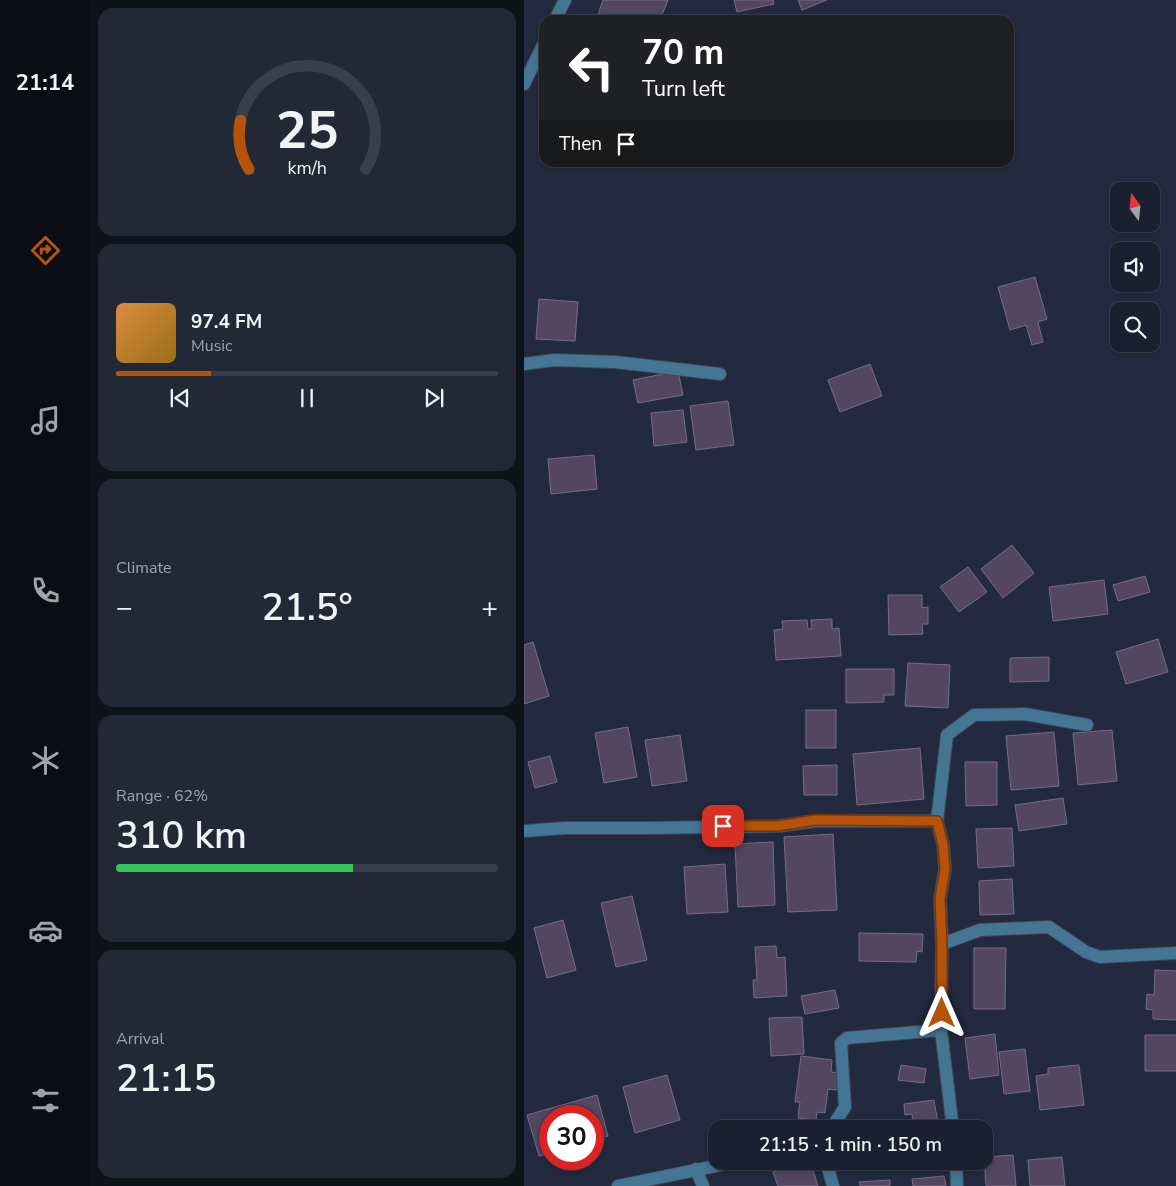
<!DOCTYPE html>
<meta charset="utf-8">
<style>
body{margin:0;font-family:"Nunito Sans",sans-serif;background:#232837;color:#f1f3f6;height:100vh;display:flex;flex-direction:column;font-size:19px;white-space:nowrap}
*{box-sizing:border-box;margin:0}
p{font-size:16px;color:#9fa3aa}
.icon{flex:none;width:28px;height:28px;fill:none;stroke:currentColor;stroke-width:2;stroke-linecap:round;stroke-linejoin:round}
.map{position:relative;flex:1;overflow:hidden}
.side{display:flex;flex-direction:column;gap:8px;padding:8px;background:#0e121a;width:434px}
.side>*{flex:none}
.banner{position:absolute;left:15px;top:15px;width:475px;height:152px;border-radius:15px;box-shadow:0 2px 8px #0003,0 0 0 1px #383e4b;background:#202124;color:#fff;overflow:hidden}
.needle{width:32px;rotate:345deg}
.buttons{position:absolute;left:586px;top:182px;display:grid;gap:10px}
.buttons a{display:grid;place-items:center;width:50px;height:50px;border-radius:10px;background:#1a202f;box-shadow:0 2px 8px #0003,0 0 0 1px #383e4b;font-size:25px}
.speed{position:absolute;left:15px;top:1105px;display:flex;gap:10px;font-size:25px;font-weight:700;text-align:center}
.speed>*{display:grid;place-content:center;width:65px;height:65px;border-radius:50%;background:#1a202f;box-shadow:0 2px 8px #0003,0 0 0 1px #383e4b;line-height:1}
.speed .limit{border:8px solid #d22;background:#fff;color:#111}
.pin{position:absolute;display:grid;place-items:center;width:42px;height:42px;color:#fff;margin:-21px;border-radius:10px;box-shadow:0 2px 8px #0006}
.me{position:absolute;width:55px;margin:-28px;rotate:0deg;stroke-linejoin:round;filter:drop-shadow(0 0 4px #0008)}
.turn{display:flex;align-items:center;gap:18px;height:105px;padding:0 20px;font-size:22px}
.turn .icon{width:65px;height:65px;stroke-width:2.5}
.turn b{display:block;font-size:35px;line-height:42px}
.then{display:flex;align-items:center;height:48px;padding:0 20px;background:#0003;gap:10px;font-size:19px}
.big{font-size:38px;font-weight:600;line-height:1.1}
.side .tile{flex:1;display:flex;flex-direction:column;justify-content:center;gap:8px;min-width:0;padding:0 18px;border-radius:15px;background:#232837}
.side .dial{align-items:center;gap:0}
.dial svg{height:130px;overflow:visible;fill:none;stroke:#383e4b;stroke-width:7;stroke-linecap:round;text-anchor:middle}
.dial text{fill:#f1f3f6;stroke:none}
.song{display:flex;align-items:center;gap:15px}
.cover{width:60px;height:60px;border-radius:8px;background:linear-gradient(135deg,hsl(30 70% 55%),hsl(40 70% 35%))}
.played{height:5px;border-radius:2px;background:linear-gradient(90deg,#b45309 25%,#383e4b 25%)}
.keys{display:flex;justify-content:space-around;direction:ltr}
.heat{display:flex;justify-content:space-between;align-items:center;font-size:28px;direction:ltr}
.charge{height:8px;border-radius:4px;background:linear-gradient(90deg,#34c759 62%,#383e4b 0)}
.trip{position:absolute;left:184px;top:1120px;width:285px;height:50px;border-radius:15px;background:#1a202f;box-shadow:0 2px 8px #0003,0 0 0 1px #383e4b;font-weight:600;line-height:50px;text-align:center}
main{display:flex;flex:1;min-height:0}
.dock{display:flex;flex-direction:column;width:90px;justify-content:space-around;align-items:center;background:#0a0d13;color:#9fa3aa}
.dock .icon{width:35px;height:35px}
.dock .on{color:#b45309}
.dock b{font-size:22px;color:#f1f3f6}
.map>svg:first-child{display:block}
</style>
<main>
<nav class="dock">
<b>21:14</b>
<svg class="icon on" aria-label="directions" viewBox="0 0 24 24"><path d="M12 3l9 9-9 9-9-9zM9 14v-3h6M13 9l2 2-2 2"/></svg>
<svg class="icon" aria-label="music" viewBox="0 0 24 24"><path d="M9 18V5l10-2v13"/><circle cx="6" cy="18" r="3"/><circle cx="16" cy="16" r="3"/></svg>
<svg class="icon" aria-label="phone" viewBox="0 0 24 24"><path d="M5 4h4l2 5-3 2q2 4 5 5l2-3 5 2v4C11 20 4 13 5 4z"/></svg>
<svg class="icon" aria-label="climate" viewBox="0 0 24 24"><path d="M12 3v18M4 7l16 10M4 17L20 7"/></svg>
<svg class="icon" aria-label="car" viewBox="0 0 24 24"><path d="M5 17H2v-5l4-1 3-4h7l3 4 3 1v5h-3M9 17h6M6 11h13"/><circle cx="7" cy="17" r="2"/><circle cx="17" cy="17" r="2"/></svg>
<svg class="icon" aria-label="filters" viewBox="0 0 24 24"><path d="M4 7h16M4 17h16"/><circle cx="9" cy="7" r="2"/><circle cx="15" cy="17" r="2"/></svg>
</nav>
<section class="side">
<div class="tile dial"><svg viewBox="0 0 100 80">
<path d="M14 69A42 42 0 1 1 86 69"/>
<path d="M14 69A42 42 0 0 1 9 39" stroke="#b45309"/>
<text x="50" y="56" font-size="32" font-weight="700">25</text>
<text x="50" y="72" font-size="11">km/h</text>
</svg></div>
<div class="tile">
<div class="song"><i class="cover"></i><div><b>97.4 FM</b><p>Music</p></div></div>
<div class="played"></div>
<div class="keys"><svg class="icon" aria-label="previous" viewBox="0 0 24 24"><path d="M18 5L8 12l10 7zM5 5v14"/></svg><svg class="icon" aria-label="pause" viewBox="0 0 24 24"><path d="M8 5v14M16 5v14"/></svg><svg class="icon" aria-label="next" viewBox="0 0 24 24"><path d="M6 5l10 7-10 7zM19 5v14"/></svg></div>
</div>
<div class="tile"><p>Climate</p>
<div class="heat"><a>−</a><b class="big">21.5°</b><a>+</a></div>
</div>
<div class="tile"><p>Range · 62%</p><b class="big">310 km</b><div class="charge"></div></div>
<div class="tile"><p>Arrival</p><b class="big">21:15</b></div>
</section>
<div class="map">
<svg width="653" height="1186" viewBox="0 0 653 1186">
<rect width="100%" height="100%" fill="#232a3f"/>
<path fill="#52475f" stroke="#776c85" d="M79,0H144L136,20H72Z
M210,0H249L250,4L213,12Z
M274,0H303L278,10Z
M511,277L523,319L514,322L519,342L508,345L502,325L486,330L474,287Z
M15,299L54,302L51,341L12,339Z
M346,364L358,396L316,412L304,380Z
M154,371L159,395L114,403L109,380Z
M204,401L210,445L172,450L166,406Z
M159,410L163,442L130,446L127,413Z
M70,455L73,489L27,494L24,459Z
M488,545L510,573L479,598L457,569Z
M444,567L463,592L435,612L416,587Z
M621,576L626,592L594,601L589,585Z
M580,580L584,614L529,621L525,587Z
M364,595H398V608L404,607V624H398L399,634L365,635Z
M308,619V629L315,628L317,656L252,660L250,630L259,629L258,621L283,620L284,629H288L287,620Z
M634,639L644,672L602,684L592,652Z
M9,642L25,696L0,704V645Z
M525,657V681L486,682V658Z
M384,663L426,665L424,708L381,706Z
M322,669H370V695H360V702L322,703Z
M282,710H312V748H282Z
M104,727L113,777L80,783L71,733Z
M588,730L593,781L554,785L549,733Z
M530,732L535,786L487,790L482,736Z
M156,735L163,781L128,786L121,740Z
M396,748L400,799L333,805L329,754Z
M26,756L33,782L11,788L4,762Z
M441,762H473V805L442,806Z
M313,765V795H280L279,766Z
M539,798L543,824L495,831L491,805Z
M488,828L490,866L454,868L452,829Z
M309,834L313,910L264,912L260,837Z
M249,842L251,905L214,907L211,844Z
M201,864L204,912L163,914L160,867Z
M488,879L490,914L456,915L455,881Z
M108,896L123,960L92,967L77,903Z
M39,920L52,970L23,978L10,928Z
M335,933L399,934L398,952L393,951L392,962L335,961Z
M252,946L253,958L261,957L263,996L230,998L229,980H233L231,947Z
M450,948H482L481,1009H450Z
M631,970L653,971V1020L629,1019V1010L622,1009L623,994L630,995Z
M311,990L315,1008L281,1014L277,996Z
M278,1017L280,1054L247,1056L245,1018Z
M471,1034L475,1075L446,1079L441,1038Z
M621,1035H653V1071H621Z
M501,1049L506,1091L480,1094L475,1052Z
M277,1056L308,1060L307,1072L316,1073L313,1090L304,1089L301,1113L293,1112L292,1120L274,1118L276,1102H271Z
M377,1065L402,1069L400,1083L374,1080Z
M555,1065L560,1105L516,1110L512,1076L524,1074V1068Z
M143,1075L156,1120L111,1133L99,1087Z
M73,1095L84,1136L69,1141V1116H26V1153L15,1156L3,1115Z
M410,1100L415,1129H390L388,1114L381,1115L380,1104Z
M489,1155L492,1186H462L460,1157Z
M538,1157L541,1186H506L504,1160Z
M286,1161L294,1186H254L249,1172Z
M420,1176L422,1186H389L388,1179Z
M366,1180V1186H336L335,1182Z"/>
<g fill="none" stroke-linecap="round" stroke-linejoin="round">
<g stroke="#3e4559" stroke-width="14">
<path id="minor" d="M31,20L41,0
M0,84L20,43
M0,364L30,360L91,362L196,374
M0,831L41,828H123L254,826L291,821H413
M418,944L456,930L525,927L562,952L576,957L653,953
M307,1129L321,1107L317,1043L323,1038L417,1030
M429,1129L417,1030L418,944L416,899L421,869L419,844L413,821L423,735L450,715L501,714L563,725
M302,1161L309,1186
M432,1161L433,1186
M172,1169L179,1186
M94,1186L216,1161"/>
</g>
<use href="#minor" stroke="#447693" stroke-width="12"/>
</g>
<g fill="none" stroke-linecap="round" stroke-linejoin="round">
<g stroke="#753606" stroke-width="12">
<path id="route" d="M199,826H254L291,820L413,821L419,844L421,869L416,899L418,944V1013"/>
</g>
<use href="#route" stroke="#b45309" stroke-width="9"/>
</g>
</svg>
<div class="buttons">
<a><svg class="needle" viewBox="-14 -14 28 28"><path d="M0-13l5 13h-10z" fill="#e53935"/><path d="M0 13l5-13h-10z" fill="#9fa3aa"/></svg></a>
<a><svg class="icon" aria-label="sound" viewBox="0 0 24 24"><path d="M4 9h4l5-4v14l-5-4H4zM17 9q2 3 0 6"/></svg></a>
<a><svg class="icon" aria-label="search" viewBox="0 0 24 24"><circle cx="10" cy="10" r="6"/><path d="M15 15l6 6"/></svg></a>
</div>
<div class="speed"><div class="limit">30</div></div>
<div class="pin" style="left:199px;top:826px;background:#d93025"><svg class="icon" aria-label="arrive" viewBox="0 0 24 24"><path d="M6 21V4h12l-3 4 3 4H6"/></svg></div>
<svg class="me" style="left:418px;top:1013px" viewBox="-20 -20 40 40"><path d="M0-17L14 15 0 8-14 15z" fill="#b45309" stroke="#fff" stroke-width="4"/></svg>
<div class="trip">21:15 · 1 min · 150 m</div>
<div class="banner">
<div class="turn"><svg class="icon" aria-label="left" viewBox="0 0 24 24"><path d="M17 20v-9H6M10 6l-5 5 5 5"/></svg><div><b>70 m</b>Turn left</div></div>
<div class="then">Then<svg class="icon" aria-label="arrive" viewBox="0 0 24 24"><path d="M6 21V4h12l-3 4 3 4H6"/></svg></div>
</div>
</div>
</main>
